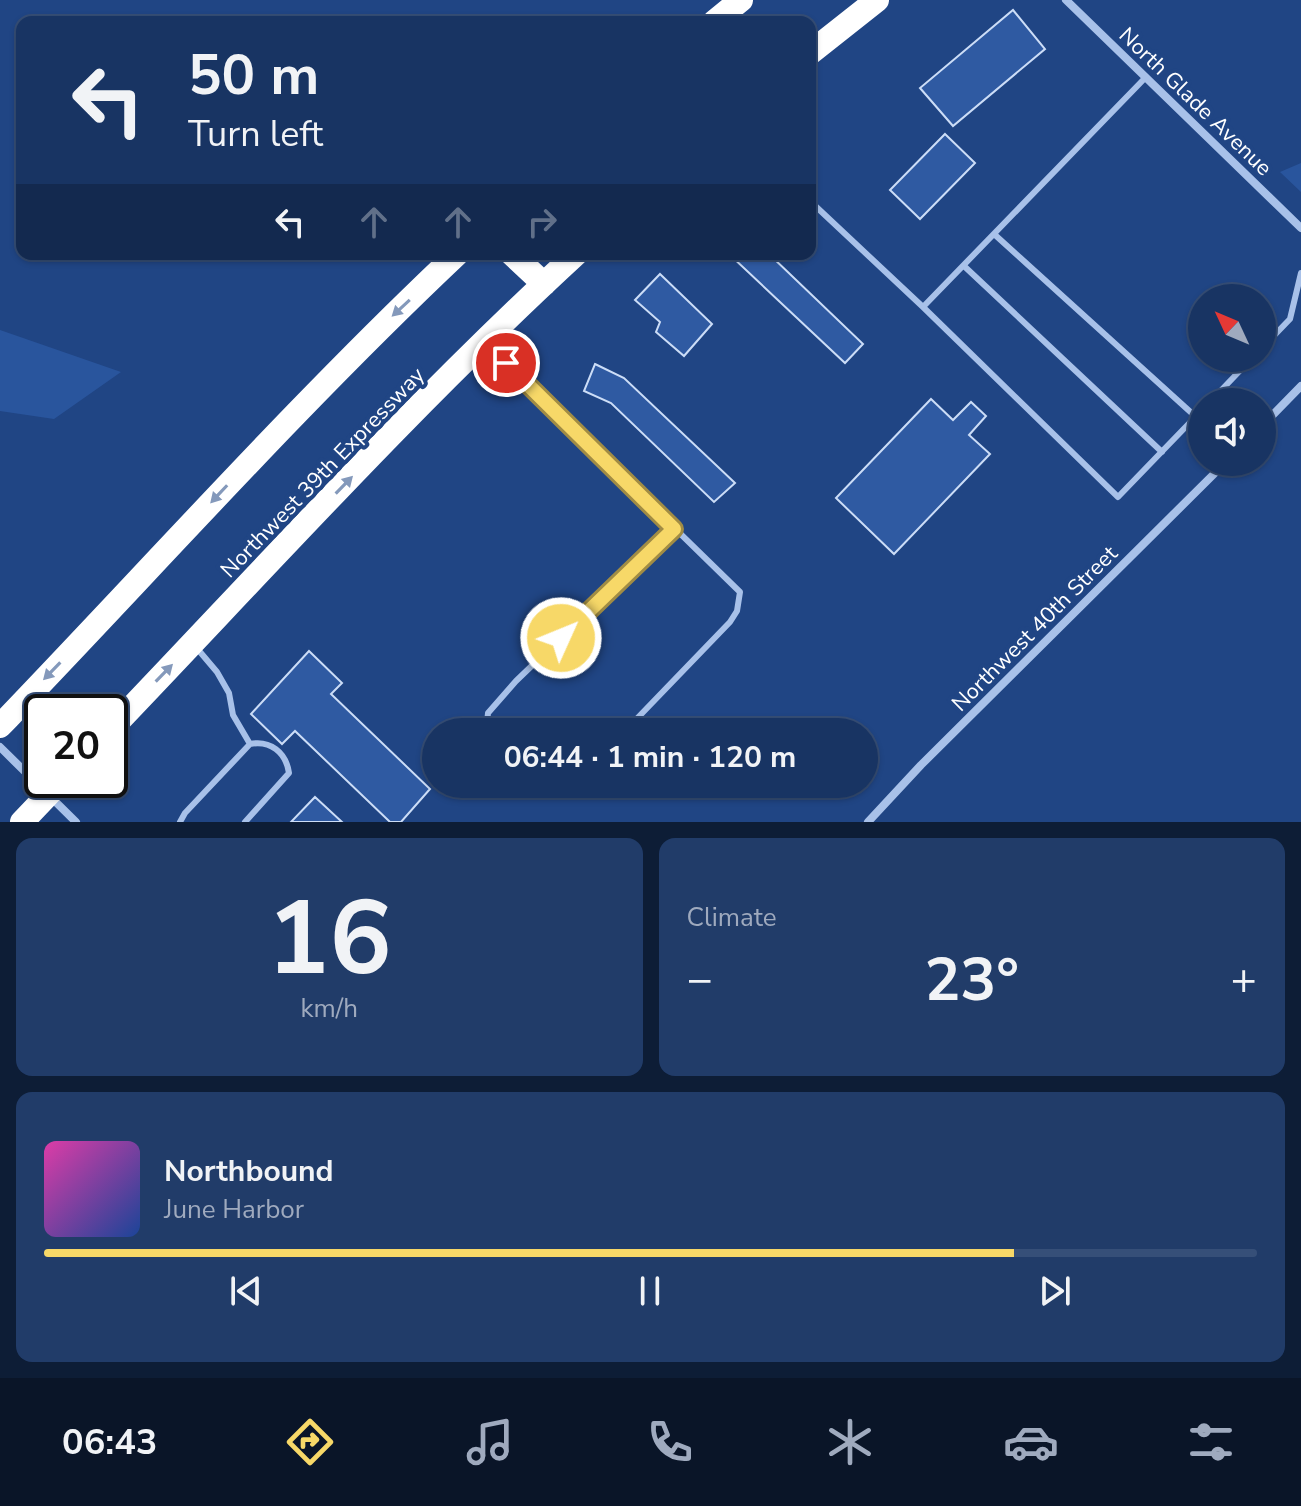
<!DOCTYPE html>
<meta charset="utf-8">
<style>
body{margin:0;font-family:"Nunito Sans",sans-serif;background:#213c69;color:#f1f3f6;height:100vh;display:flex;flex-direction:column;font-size:30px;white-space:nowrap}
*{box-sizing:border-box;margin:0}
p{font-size:26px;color:#9faabe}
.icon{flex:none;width:44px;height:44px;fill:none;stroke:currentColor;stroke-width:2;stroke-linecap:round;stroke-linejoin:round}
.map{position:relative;height:822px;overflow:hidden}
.details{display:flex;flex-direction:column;gap:16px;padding:16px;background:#0d1d36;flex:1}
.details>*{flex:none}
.guide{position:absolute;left:16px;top:16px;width:800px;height:244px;border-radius:16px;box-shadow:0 2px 6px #0004,0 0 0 2px #364f78;background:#183463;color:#f1f3f6;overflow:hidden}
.needle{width:52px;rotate:314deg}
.buttons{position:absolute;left:1188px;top:284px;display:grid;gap:16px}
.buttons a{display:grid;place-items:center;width:88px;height:88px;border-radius:50%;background:#183463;box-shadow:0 2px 6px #0004,0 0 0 2px #364f78;font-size:40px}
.speed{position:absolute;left:24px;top:694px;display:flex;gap:16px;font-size:40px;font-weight:700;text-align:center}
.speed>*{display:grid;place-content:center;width:104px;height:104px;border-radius:50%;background:#183463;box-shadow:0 2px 6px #0004,0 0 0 2px #364f78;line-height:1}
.speed .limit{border:4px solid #111;border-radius:12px;background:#fff;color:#111}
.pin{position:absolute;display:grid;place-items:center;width:68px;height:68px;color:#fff;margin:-34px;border:4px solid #fff;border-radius:50%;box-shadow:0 2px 8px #0007}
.me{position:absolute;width:88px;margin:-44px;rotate:46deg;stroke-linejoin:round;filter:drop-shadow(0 0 6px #0008)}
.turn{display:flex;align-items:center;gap:28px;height:168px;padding:0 40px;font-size:36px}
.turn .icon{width:104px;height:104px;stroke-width:2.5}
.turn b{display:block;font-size:56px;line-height:68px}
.lanes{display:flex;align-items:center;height:76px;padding:0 40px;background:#0003;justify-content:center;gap:40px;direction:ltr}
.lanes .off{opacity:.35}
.big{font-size:60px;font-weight:700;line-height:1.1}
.details .widget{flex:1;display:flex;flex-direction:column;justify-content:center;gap:12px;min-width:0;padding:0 28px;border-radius:16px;background:#213c69}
.details .dial{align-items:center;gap:0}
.dial b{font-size:104px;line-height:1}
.song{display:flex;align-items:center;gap:24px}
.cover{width:96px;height:96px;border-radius:12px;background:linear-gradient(135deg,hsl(320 70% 55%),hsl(220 70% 35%))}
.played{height:8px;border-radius:4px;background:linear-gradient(90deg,#f7d868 80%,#364f78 80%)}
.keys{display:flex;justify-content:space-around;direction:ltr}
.heat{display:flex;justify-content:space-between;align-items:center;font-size:44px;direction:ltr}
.details .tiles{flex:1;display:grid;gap:16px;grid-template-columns:1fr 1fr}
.widget:last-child{grid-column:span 2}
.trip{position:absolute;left:422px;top:718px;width:456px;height:80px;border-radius:40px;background:#183463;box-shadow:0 2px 6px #0004,0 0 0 2px #364f78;font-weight:700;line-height:80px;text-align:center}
.tabs{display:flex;height:128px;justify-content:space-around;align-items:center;background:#0a1528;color:#9faabe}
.tabs .icon{width:56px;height:56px}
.tabs .active{color:#f7d868}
.tabs b{font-size:36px;color:#f1f3f6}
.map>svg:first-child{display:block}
</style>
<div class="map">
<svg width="1301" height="822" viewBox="0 0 1301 822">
<rect width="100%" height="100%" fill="#204584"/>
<path fill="#29559d" d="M1301,163V192L1280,172Z
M0,330L121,372L54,419L0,411Z"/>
<path fill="#2f5aa2" stroke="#ccddf7" stroke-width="2" d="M1013,10L1045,49L953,126L920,88Z
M945,134L975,163L920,219L890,190Z
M729,254H769L863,344L845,363Z
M660,274L712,324L684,356L656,332L660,322L635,300Z
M595,364L624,378L735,483L714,502L611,403L584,391Z
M931,399L953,420L971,402L986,416L969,435L990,454L894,554L836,498Z
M309,651L342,683L331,694L430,789L401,822H390L295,731L282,744L251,714Z
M315,797L342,822H291Z"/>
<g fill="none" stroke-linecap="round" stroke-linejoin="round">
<path stroke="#a8c1e9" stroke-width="6" d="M1146,77L923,307L1118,497L1202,410
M810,201L923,307
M994,234L1196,417
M964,266L1162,452
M487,345L740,592L737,611L730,622L624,732
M1262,348L1290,319L1301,273
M1210,402L1252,358
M195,646L217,672L229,693L233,715L250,744
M486,732L488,713L516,681L674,529
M526,784C546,795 554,797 573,784
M180,822L185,813L250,744C270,740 286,752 289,773L245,822"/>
<path stroke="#a8c1e9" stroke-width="8" d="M1066,0L1301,228
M1262,426L1301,386
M0,747L76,822
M868,822L921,765L1226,462"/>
<path stroke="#fff" stroke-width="24" d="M714,22L741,0
M810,53L877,0
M512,254L544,284
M0,726C152,568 298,404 457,254
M110,730C263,570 413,404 576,254
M22,822L62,780"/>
</g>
<defs><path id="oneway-solid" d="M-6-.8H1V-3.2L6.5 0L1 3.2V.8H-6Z" transform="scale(2)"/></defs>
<g fill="#8499bb">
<use href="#oneway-solid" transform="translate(401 308) rotate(137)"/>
<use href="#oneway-solid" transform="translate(344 485) rotate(-46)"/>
<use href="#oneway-solid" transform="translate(219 494) rotate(133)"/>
<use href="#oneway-solid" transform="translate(52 671) rotate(134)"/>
<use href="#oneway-solid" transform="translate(164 673) rotate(-46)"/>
</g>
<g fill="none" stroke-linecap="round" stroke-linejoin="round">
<g stroke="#a18c44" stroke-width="20">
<path id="route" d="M506,363L674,529L561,638"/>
</g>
<use href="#route" stroke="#f7d868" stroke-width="14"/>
</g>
<g text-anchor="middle" stroke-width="8" stroke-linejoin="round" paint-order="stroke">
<g font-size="22" fill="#fff" stroke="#204584">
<text transform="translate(1196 101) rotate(44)" y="8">North Glade Avenue</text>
<text transform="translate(322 472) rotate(-46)" y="8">Northwest 39th Expressway</text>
<text transform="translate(1034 628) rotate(-45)" y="8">Northwest 40th Street</text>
</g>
</g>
</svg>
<div class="buttons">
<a><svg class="needle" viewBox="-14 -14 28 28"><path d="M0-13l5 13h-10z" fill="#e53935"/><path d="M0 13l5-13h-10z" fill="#9faabe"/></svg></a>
<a><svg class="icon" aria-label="sound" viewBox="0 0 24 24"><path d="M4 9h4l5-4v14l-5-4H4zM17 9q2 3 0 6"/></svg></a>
</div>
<div class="speed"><div class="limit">20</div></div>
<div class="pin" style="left:506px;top:363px;background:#d93025"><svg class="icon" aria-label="arrive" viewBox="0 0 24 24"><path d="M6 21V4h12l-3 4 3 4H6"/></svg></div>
<svg class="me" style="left:561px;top:638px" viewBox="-20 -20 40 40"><circle r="17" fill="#f7d868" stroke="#fff" stroke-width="3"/><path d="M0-11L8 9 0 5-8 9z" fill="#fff"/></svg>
<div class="trip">06:44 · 1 min · 120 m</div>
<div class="guide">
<div class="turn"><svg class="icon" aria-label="left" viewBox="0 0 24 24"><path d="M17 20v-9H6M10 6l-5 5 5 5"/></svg><div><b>50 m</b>Turn left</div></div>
<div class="lanes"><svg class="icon" aria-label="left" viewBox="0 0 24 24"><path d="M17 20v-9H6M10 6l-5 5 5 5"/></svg><svg class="icon off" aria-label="ahead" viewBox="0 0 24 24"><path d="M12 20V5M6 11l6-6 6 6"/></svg><svg class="icon off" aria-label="ahead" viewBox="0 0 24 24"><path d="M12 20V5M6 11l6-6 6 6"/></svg><svg class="icon off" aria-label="right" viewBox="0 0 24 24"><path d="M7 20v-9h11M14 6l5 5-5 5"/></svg></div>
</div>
</div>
<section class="details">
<div class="tiles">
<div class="widget dial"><b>16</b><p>km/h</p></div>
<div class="widget"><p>Climate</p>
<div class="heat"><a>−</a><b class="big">23°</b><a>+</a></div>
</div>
<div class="widget">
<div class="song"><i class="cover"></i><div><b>Northbound</b><p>June Harbor</p></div></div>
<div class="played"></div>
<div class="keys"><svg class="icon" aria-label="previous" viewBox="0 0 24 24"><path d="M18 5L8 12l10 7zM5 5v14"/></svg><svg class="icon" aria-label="pause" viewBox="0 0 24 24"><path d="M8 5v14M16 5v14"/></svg><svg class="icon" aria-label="next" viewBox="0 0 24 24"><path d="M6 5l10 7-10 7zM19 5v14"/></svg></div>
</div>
</div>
</section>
<nav class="tabs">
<b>06:43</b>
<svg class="icon active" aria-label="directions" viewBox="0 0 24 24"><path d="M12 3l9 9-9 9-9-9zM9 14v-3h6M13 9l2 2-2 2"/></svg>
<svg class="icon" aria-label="music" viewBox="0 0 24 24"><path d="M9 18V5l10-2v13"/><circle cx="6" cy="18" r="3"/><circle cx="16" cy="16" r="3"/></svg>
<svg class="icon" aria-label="phone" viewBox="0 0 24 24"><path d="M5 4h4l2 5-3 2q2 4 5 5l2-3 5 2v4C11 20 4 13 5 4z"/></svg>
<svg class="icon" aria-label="climate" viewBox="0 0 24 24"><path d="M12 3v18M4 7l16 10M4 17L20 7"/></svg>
<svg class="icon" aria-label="car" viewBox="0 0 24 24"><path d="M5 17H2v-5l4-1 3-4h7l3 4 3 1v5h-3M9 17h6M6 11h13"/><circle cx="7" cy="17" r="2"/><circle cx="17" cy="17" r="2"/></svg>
<svg class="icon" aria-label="filters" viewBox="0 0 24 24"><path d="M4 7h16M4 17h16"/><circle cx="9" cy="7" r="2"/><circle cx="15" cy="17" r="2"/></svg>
</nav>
